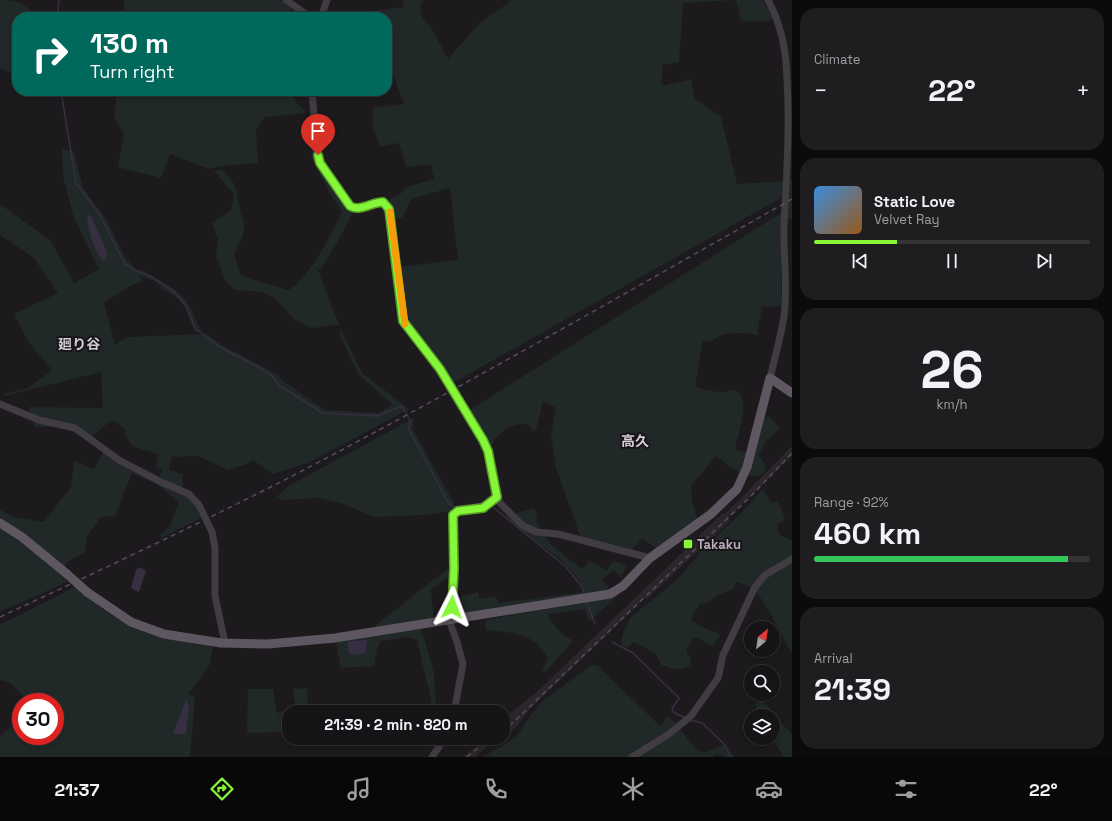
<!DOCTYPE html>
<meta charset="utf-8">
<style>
body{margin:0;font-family:"Space Grotesk","Noto Sans JP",sans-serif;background:#1f1d1f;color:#f1f3f6;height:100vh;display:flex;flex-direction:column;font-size:15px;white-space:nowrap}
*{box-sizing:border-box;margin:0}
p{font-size:13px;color:#9e9ea1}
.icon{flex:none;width:22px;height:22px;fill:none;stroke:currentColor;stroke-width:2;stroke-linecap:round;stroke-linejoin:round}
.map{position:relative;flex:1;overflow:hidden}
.drawer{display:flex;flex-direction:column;gap:8px;padding:8px;background:#0c0b0c;width:320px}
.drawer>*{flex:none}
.guide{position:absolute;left:12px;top:12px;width:380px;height:84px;border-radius:16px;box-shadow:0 2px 6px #0003,0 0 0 1px #353335;background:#00695c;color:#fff;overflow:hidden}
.needle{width:26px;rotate:30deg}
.fabs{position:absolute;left:744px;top:621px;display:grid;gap:8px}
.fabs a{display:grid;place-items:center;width:36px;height:36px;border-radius:50%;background:#161416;box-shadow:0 2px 6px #0003,0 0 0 1px #353335;font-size:20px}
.speed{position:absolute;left:12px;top:693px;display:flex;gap:8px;font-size:20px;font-weight:700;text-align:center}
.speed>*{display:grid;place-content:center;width:52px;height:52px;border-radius:50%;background:#161416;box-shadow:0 2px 6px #0003,0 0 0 1px #353335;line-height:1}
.speed .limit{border:6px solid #d22;background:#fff;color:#111}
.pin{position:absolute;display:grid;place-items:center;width:34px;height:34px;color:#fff;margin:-41px -17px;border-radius:50% 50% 50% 0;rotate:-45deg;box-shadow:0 0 4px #0007}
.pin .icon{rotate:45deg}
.me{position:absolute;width:44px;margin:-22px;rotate:3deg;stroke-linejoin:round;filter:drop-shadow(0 0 3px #0008)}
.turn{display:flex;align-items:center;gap:14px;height:84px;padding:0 12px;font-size:18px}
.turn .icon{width:52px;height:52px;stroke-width:2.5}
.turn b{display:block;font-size:28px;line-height:34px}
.big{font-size:30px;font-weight:600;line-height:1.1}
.drawer .card{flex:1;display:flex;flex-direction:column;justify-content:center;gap:6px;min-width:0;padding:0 14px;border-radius:16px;background:#1f1d1f}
.drawer .dial{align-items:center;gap:0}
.dial b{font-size:52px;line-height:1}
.song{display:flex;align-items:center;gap:12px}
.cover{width:48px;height:48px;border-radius:6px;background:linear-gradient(135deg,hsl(210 70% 55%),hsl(30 70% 35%))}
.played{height:4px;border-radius:2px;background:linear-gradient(90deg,#85f738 30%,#353335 30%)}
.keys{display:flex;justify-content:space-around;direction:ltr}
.heat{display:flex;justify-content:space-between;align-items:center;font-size:22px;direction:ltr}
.charge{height:6px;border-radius:3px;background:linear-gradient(90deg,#34c759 92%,#353335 0)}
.trip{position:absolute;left:282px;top:705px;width:228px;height:40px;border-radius:16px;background:#161416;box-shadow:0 2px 6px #0003,0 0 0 1px #353335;font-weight:600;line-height:40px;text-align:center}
.dock{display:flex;height:64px;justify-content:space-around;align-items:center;background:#090809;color:#9e9ea1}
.dock .icon{width:28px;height:28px}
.dock .selected{color:#85f738}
.dock b{font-size:18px;color:#f1f3f6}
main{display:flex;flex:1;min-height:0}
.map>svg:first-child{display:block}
</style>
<main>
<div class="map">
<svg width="792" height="757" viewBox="0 0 792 757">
<rect width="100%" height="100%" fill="#1d1a1d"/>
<path fill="#2a262a" d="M792,446V456L728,518L730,521L647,599L645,598L529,710L503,743L498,738H503V719L540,689L685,550L681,545L691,537L694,540L723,513L725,514Z
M488,738H497L475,757H463Z"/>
<path fill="#202828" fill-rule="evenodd" d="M0,0C16,0 27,3 35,17H17V70L8,72L0,68Z
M124,0H280L291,7L290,17H125Z
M401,0H424L420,5L422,17L431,27L448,59L479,24L512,0H734L683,3L679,62L662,65V86L691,79L695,99L721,117L737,184L784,181L792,179V219H787L784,183L781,198L453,383L404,316L398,267L458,260L450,188L411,199L403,217L393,220L390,199L403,192L404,188L434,179L431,165L406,167L399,143L380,147L373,127V108L404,104L387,58V17H365L364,12L404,7Z
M736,0H763L773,19L766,22L741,21Z
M117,91H287L306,113L265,117L256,130L258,163L221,166L209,169L170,154L161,178L118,167L124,133L114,118Z
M307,119L312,121L315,155L348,207L353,212L337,243L320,270L315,267L318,270L339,325L312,328L295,320L274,298L262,292L235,290L226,282L216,256L218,239L212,223L231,210L234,194L214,171L222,169C240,187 236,192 241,214C241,217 244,220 244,223C245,234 239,244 234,253C236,259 237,269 241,274C244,279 280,287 288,290C309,279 332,233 342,212L328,190L312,159Z
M62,149L74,152L83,188L106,219L126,259L137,270L143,271C160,281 181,290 190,307C195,316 196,324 203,332H195L186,308L176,297L164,290L155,281L141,276L139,273L142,281L128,287L104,303L115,345L127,337L206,334L222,345L278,375L283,381L325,410L378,413L393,405L358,374L339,333L342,331L362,373L409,409L308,463L273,474L253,460C246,466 237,466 228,470L198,456L172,457L169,470L182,474L183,488L196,505L201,518L161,538V534L169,527L179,503L160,486L132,473L115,516L101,517L87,537L85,552L69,561L59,574L67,582L0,612V510L15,517L44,522L71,487L74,461L94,469L105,449L134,467H141L160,477L162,469L156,467L158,454L132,446L126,436L125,429L112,420L87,440L64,427H34L29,407L103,408L101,372L5,396L4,394L28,388L52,370L29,343L14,314L58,293L33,257L0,235V204L51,241L74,283L99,269L74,218L63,176Z
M781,213V306L762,307L757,335C742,332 723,330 711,342L703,340L695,387C703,389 714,392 723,392C726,392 729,390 732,390C754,391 738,436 735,449L737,450L751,454L761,418L769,416L780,428C771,437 762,443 759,456L767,467C758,490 728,465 716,456L691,486L692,501L698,521L658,549L642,539L630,551L581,538L556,468L551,435L556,408L543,401L536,431L532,430L527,424C510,423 496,433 490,449L468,411Z
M414,418L412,428L454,503L451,511L426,515L374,517L344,504L319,498L281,500L276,497L290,485Z
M763,489L772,503L778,501L785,519L778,524L777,530L782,536L792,541V653C779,634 768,601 751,588C747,585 741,584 737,582L733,589L720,594L710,601L699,605L691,619L700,626L720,634L713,647L696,637L692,639L686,651L690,658L691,664C682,673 672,668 661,665L656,654L634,642L627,648L622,646C620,637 627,624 631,617L678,579L702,550L743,511Z
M533,508L536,511L537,522L551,545L582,569L589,561L607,570L613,561L622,563L626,567L621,578L614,570L602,580L611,590L455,615L456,597L478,592L480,599L495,596L499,603L585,592C577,569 546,548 527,535C520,529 513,522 506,516Z
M450,567V576L431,589L434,619L373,627Z
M75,587L105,611L129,625L190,643L213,647L209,666L188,694L195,698L190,757H0V736L21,719V736H55V702H28L12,684L0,680V625Z
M617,594L618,596L589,621L585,609L549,614L548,617L561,633L573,641L546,672L542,671L548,658C533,632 513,633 486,630V620L603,599Z
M421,628L434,673L436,712H431V699L417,640L408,637L381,641L377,649L374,666L341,668L336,643L355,637ZM367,640V650L347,648V643L350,641Z
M591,665L598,666L660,726L668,716C682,727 688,745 704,753L726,744L734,757H723L722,755L715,754L712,757H483L516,737L533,712L544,700Z
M307,688L308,712H290L296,711L293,689Z
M248,689H273L277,713L289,712V732L247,733Z
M760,697H762L774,715L792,734V757H784L772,738H773V716H756V703Z"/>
<path fill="#362f42" d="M88,215L92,218L106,250L107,254L105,261C94,255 88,229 87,216Z
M139,567L146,571L139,592L131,588L136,570Z
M365,640H367L366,653L355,655L349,653L347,643L350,641Z
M186,700L189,705L186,734H175L173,733Z"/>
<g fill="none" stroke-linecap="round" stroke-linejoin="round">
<path stroke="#362f42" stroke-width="1.5" d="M57,17L59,0
M61,91L76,183L100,215L125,264L137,271L150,276L176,293L186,306L195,328L218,346L262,369L272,376L280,386L323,413L377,416L402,406L410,420L409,430L449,504L454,507L484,503
M493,507L566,567L582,587L584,594
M587,603L595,624
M612,642L633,653L679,698L672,709L673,712L685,718
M690,720L702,723L723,743L731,757"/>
<path stroke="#413b42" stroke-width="7" d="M286,0L310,17
M768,0C787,35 787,67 788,106C789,146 786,185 784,224C783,255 788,285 784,316C781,336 775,357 770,378
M321,17L327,0
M312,91L317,155L320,163L350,206C360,212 372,202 383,202L389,209L403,321L439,369L483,440L488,451L499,502L522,525L536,532L558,534L650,558
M0,404L39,420L75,428L119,460L161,482L189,494L199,505
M212,532L215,548V596L225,643
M449,620L457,642L463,664L454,712
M452,620L454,569L453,515L458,511L483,509L497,497
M432,757L445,738
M632,757L669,734L691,716L718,678L723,655L755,587L765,575L792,559"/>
<path stroke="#5e5761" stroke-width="9" d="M0,523L22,537L67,574
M87,592L131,622L164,634L221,643L268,644L335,638L610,594L623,586L650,558L711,514L737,489L747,467L770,378L792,393"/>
<path stroke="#544e57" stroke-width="1.5" stroke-dasharray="5 4" stroke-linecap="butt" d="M0,617C101,570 201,523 300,472C466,385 629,291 792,199
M503,732L751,496L792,453
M467,757L490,738"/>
<path stroke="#413b42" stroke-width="7" d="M199,505L212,532"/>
<path stroke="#5e5761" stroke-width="9" d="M67,574L87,592"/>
</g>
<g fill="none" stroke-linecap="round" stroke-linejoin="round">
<g stroke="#56a124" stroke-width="10">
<path id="route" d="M318,155L320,163L350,206C360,212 372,202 383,202L389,209L403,321L440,369L483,440L488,451L497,497L483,508L458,511L453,515L454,569L452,607"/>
</g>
<use href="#route" stroke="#85f738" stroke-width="7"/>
<path stroke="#f59e0b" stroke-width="7" d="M390,212L405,324"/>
</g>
<rect fill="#85f738" stroke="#181518" stroke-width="1.5" x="683" y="539" width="10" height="10" rx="2"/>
<g text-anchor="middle" stroke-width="4" stroke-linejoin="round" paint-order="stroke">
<g font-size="13" font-weight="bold" fill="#b7adbd" stroke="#181518" text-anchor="start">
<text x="697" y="549">Takaku</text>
</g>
<g font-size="14" font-weight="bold" fill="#d5ced8" stroke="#181518">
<text x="79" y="349">廻り谷</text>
<text x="635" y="446">高久</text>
</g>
</g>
</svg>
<div class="fabs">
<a><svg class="needle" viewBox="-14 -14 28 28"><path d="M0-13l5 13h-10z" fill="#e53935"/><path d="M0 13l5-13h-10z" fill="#9e9ea1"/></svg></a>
<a><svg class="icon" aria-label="search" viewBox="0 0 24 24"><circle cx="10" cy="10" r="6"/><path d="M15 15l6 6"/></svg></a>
<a><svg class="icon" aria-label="layers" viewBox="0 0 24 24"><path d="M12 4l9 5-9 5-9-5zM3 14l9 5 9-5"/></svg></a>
</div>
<div class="speed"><div class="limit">30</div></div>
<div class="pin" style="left:318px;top:155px;background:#d93025"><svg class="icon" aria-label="arrive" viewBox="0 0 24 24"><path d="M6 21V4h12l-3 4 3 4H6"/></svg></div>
<svg class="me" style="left:452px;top:607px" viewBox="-20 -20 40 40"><path d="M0-17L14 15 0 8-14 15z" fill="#85f738" stroke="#fff" stroke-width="4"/></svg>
<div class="trip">21:39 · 2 min · 820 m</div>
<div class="guide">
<div class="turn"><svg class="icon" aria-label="right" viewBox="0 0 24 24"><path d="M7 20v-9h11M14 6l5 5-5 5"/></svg><div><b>130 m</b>Turn right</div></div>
</div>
</div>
<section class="drawer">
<div class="card"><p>Climate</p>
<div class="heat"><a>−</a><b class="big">22°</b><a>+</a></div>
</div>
<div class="card">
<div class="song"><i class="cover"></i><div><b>Static Love</b><p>Velvet Ray</p></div></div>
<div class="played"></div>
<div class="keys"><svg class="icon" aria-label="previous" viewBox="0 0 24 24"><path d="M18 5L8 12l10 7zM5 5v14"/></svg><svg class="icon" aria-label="pause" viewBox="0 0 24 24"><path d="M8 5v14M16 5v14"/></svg><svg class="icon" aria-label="next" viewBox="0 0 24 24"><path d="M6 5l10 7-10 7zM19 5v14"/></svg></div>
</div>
<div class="card dial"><b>26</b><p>km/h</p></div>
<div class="card"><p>Range · 92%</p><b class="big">460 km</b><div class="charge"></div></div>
<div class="card"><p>Arrival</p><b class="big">21:39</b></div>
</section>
</main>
<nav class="dock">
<b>21:37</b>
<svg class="icon selected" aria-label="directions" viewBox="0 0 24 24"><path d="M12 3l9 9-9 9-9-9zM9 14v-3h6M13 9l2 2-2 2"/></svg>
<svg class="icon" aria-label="music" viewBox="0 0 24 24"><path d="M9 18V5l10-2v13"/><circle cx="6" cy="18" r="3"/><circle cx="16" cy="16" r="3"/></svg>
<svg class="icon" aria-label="phone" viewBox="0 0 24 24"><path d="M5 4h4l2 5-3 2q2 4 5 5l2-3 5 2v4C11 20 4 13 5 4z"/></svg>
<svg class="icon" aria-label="climate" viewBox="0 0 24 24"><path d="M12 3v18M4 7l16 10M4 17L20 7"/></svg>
<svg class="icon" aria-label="car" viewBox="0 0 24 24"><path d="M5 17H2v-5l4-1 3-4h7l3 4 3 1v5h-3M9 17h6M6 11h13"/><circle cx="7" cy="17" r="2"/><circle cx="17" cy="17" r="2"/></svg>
<svg class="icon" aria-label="filters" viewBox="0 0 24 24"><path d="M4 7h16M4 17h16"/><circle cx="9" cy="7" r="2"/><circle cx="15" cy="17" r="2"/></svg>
<b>22°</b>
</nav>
